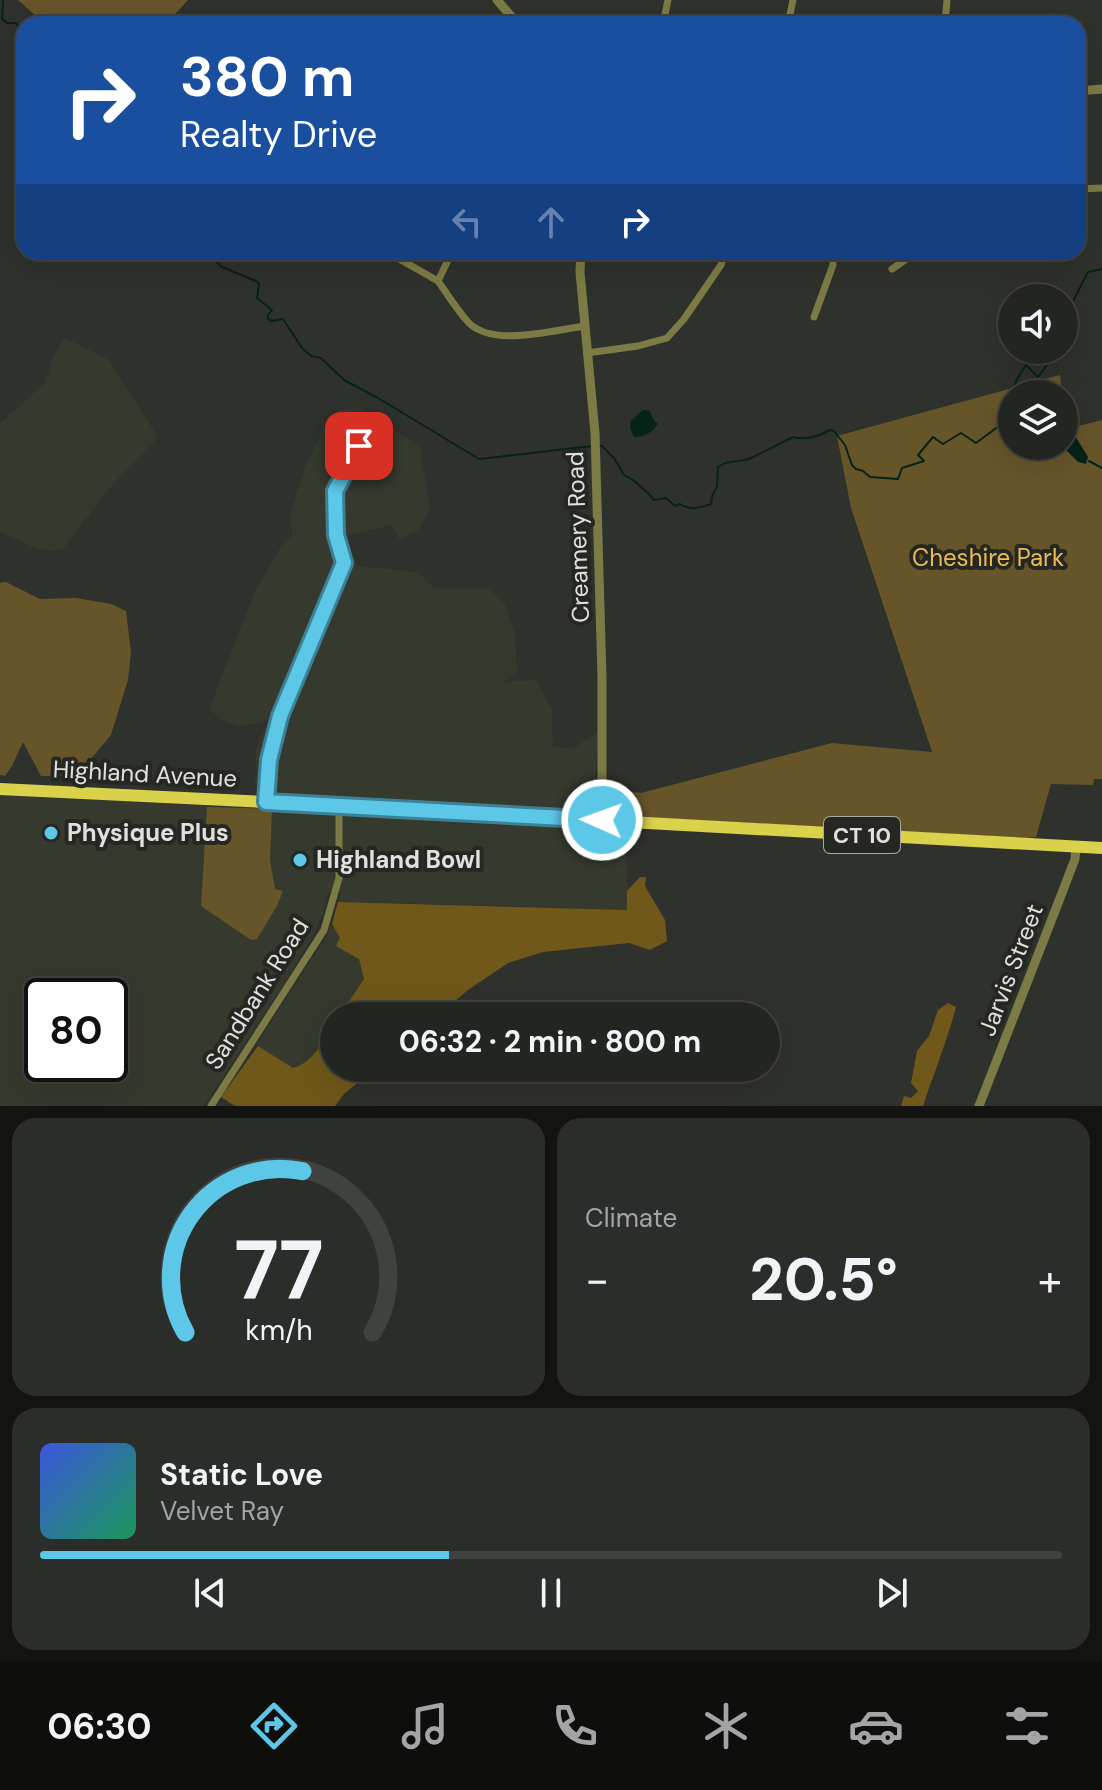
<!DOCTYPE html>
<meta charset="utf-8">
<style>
body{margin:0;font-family:"DM Sans",sans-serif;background:#2b2d2a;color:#f1f3f6;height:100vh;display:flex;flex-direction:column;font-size:30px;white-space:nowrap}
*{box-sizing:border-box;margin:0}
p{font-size:26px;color:#a3a5a5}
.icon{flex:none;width:44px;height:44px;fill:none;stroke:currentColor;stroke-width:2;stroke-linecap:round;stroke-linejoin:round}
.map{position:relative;height:1106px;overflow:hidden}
.panel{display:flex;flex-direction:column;gap:12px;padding:12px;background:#131412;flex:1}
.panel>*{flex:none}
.banner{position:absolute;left:16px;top:16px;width:1070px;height:244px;border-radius:24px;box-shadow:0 8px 32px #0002,0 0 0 2px #40423f;background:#1a4fa0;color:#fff;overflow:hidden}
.buttons{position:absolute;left:998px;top:284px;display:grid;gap:16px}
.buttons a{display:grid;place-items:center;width:80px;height:80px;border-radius:50%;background:#232521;box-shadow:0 8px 32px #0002,0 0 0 2px #40423f;font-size:40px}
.speed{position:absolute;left:24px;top:978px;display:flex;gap:16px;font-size:40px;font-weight:700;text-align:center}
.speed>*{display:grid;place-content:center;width:104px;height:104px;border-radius:50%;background:#232521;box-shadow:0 8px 32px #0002,0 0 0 2px #40423f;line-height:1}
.speed .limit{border:4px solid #111;border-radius:12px;background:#fff;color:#111}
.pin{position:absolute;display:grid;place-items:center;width:68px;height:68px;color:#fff;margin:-34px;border-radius:16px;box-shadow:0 4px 12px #0006}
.me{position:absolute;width:88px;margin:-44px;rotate:272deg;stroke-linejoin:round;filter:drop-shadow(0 0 6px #0008)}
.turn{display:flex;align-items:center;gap:28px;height:168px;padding:0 32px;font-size:36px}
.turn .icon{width:104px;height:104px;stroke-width:2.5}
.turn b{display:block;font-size:56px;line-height:68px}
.lanes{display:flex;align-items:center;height:76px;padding:0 32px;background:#0003;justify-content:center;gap:40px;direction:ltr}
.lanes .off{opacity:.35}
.big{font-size:60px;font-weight:700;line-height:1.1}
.panel .card{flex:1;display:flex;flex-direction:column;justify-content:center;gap:12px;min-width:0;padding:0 28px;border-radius:24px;background:#2b2d2a}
.panel .dial{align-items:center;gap:0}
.dial svg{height:208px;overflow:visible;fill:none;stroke:#40423f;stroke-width:7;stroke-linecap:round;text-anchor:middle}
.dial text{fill:#f1f3f6;stroke:none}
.song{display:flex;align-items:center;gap:24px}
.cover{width:96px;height:96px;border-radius:12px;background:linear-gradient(135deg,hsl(230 70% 55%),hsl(150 70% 35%))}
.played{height:8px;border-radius:4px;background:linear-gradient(90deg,#5cc7e7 40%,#40423f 40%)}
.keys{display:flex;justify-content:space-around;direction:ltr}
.heat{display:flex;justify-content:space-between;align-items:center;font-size:44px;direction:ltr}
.panel .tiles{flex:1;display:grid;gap:12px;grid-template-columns:1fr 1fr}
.card:last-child{grid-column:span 2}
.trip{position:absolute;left:320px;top:1002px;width:460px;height:80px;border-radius:40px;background:#232521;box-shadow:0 8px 32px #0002,0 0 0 2px #40423f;font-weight:700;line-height:80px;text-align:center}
.menu{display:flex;height:128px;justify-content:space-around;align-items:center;background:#0e0f0d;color:#a3a5a5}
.menu .icon{width:56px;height:56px}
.menu .selected{color:#5cc7e7}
.menu b{font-size:36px;color:#f1f3f6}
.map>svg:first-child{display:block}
</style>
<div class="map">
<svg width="1102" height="1106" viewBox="0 0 1102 1106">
<rect width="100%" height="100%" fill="#2f312c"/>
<path fill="#35392e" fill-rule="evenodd" d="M65,338L108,359L158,437L108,490L63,549L50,551L37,549L0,532V423L45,383L53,356Z
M360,408L420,447L430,508L419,531L399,539L391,525L346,536L358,566L418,572L435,589H490L505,604L515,634L517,671L504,682L536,680L552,710L553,746L573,749L598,731L594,810L626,826L628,910L485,905L338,902L341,892L328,893L323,914L313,936L291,973L204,1106H0V794L271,809L255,786L256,750L268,720L240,727L222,720L209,709L255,591L281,546L292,537L290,513L307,462L329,418L340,410ZM42,996H110V1064H42Z
M332,924L340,938L359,959L364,980L339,1016H334V1024L311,1059L302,1065L293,1068L258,1046V1042L327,935Z"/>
<path fill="#67552a" d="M18,0H188L166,24H45Z
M1060,375L1062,394H1012V446H1064V410L1066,429L1102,420V779H1094L1093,785L1051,784L1036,837L1026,838L619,816C607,810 608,800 608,788L641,793L832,743L932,752L851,508L837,436Z
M6,582L40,599L76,598L111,604L126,611L131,652L128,680L111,735L90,760L79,776H41L23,742L12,766L5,776L0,775V583Z
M207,807L272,809L270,860L275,889L283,891L277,906L257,939L251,940L201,906Z"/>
<path fill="#70581a" d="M640,877H646L645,886L665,920L667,941L650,950L629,943L543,952L508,963L468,990L437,1016H339L364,979L359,959L336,946L340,938L332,924L338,902L627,910V891Z
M948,1003L956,1007C947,1041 934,1073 923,1106H901L904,1096L911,1098L918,1091L911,1083L917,1051L929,1036L938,1010Z
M334,1024V1068H376L344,1094L335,1106H235L221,1097L258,1046L293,1068C314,1062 323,1041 334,1024Z"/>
<path fill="#062317" d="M643,410L650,411L653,419L658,424C653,432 643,438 634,437L630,428L631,421Z
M1064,418L1088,457L1086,464L1078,462L1062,446H1064Z"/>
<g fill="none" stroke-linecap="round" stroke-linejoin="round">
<path stroke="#062317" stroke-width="2" d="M3,0L2,19L7,23H16L20,28L24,39
M193,252L212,258L222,267L256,281L259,284L257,298L272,310L268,315V319L272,321L283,319L302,348L311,356L321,358L344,380L378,398L479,459L592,446
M1064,318L1070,313L1072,303L1088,272L1102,269
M1013,394L1016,381L1026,365L1038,377L1049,362L1044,350
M1004,422L1012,415
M599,446H602L614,458L624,475L633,480L648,493L654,500L666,498L675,506L680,504C692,511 698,508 711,504L712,496L717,487L718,467L725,463L749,459L793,437C806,441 819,436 830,430L834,431L845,445L852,465L856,469L863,471L870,477L898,479L902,468L924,461L918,455L933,437L943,444L961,433L976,443L1003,423L1006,408L1011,402L1012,398
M1089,461L1102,468"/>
<path stroke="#7d7b45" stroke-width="7" d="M663,24L668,0
M788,24L793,0
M945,24L947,0
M1078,189L1102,188
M387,252L438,281L452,252
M892,269L905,260L912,252
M438,281C448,295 457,310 468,322C492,348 554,330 585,326
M814,317L833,265V252
M587,353L638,346L667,338L684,319L721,265L725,252
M266,802L269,760L280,716L344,563C338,543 329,513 335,492C339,477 351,461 359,446
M211,1106L324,930L339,878V806"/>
<path stroke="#7d7b45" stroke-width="9" d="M497,0L518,24
M1078,91L1102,89
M581,252L580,272L595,433L602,678V820
M979,1106L1062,893L1075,859L1076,847"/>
<path stroke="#dad24a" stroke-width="12" d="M0,789L266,802L1102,848"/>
</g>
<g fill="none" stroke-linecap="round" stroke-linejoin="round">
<g stroke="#3c8196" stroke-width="20">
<path id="route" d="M359,446L335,491L336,535L344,563L280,716L269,760L266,802L602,820"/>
</g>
<use href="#route" stroke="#5cc7e7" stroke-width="14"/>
</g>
<g fill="#5cc7e7" stroke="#252722" stroke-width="3">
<circle cx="51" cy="833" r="8"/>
<circle cx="300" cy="860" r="8"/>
</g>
<g text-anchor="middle" stroke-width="8" stroke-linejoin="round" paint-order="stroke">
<rect fill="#252722" stroke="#a8a9a6" stroke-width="2" x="824" y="817" width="76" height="36" rx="6"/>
<g font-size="22" font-weight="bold" fill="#e0e1de">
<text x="862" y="843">CT 10</text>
</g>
<g font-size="24" fill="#e0e1de" stroke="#252722">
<text transform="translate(578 537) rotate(-92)" y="8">Creamery Road</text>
<text transform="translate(145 774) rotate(3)" y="8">Highland Avenue</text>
<text transform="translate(1011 970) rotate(-69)" y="8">Jarvis Street</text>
<text transform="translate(257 994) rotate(-58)" y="8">Sandbank Road</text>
</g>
<g font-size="24" fill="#e9bd4f" stroke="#252722">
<text x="988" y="566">Cheshire Park</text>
</g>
<g font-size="24" font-weight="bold" fill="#e0e1de" stroke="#252722" text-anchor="start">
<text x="67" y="841">Physique Plus</text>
<text x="316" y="868">Highland Bowl</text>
</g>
</g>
</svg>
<div class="buttons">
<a><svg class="icon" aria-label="sound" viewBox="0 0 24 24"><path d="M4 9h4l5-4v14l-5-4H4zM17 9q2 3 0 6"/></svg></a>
<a><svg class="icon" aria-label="layers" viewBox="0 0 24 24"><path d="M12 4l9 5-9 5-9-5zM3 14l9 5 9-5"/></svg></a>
</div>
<div class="speed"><div class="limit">80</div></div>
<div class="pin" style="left:359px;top:446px;background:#d93025"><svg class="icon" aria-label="arrive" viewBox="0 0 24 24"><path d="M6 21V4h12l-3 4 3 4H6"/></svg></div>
<svg class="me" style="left:602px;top:820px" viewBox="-20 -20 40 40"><circle r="17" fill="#5cc7e7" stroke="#fff" stroke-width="3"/><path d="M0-11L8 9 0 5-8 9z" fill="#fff"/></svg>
<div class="trip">06:32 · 2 min · 800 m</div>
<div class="banner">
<div class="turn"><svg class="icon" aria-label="right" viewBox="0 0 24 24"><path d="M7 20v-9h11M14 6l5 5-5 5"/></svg><div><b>380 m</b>Realty Drive</div></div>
<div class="lanes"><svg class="icon off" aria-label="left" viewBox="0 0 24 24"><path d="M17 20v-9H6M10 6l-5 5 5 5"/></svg><svg class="icon off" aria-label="ahead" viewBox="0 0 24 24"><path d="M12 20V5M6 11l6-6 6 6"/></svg><svg class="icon" aria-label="right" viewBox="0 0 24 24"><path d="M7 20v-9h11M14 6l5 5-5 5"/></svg></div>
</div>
</div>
<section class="panel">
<div class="tiles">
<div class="card dial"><svg viewBox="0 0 100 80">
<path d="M14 69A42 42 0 1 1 86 69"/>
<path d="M14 69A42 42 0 0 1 59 7" stroke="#5cc7e7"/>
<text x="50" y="56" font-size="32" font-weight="700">77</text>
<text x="50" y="72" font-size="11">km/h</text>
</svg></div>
<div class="card"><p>Climate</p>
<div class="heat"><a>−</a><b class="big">20.5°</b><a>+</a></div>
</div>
<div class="card">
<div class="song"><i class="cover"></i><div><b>Static Love</b><p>Velvet Ray</p></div></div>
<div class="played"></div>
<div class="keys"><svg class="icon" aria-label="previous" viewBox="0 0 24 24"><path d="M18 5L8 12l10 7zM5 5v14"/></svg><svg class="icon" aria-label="pause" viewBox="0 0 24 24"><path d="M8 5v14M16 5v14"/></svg><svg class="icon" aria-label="next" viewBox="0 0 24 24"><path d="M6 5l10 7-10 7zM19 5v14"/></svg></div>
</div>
</div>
</section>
<nav class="menu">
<b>06:30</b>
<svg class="icon selected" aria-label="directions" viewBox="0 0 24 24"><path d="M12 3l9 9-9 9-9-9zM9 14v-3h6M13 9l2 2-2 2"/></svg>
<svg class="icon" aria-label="music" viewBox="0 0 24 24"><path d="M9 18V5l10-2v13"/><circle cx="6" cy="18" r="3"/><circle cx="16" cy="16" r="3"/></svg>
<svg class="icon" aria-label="phone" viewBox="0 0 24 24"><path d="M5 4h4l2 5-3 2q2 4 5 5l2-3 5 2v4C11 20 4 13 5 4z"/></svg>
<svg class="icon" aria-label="climate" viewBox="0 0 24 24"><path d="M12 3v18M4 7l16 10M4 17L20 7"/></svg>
<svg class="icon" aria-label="car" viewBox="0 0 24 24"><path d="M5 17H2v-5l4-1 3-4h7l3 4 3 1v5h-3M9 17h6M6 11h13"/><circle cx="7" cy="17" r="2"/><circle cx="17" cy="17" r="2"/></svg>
<svg class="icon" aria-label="filters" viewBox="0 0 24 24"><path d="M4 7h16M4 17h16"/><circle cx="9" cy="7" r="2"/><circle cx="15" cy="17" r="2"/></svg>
</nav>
